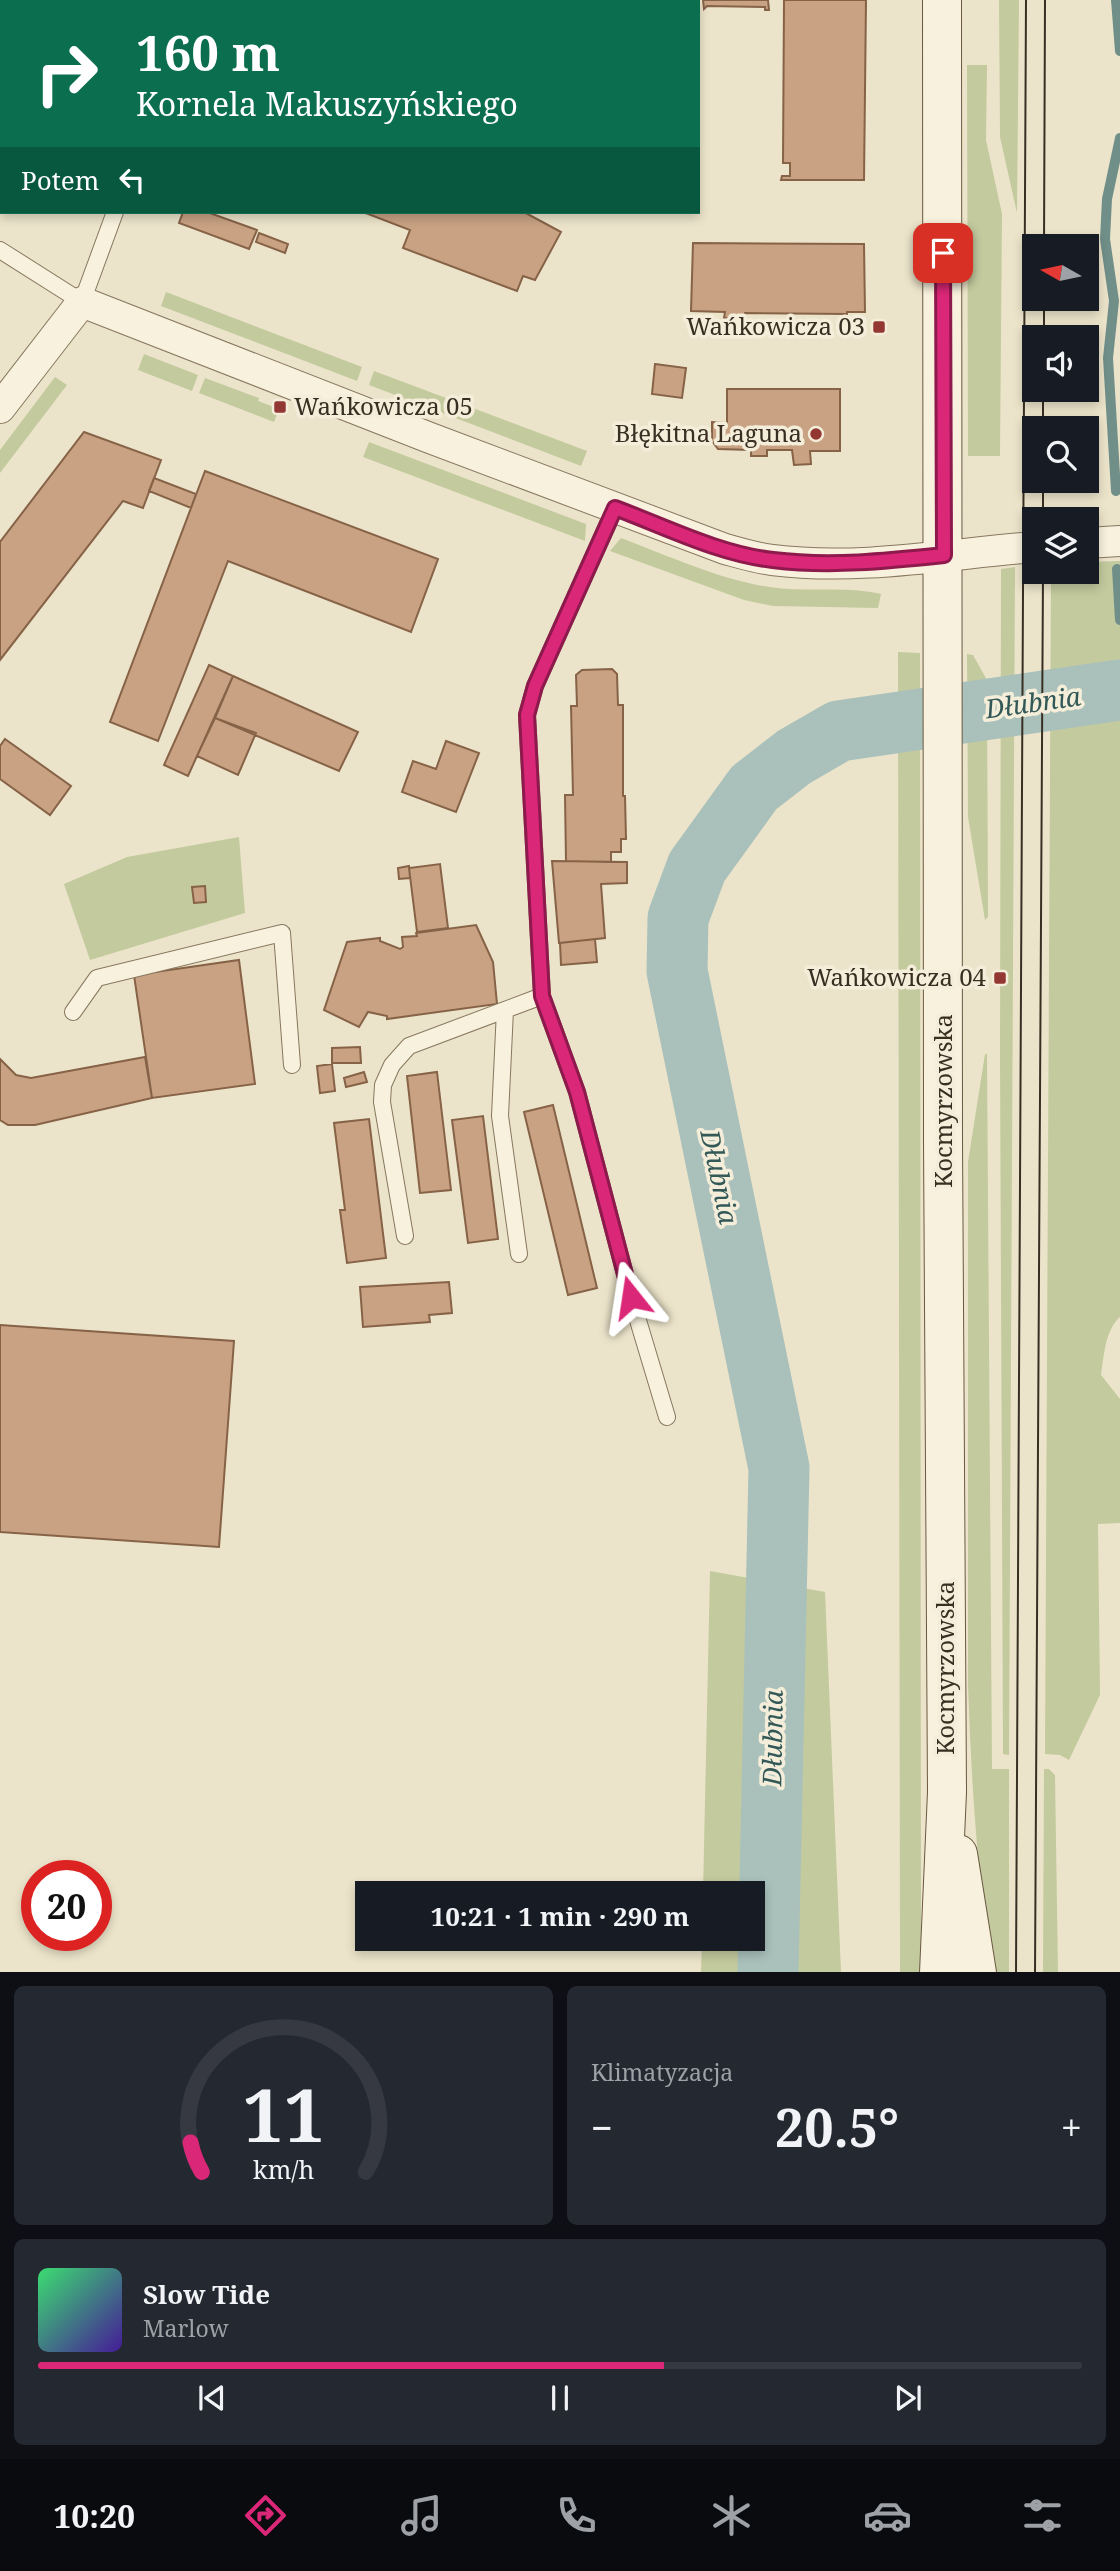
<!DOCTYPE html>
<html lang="pl">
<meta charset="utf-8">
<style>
body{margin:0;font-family:"Noto Serif",serif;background:#242831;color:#f1f3f6;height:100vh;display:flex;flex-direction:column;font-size:26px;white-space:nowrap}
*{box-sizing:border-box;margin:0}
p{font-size:23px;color:#9ea1a6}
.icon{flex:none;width:38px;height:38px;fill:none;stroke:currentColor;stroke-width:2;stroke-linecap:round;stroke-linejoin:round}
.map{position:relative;height:1972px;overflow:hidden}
.details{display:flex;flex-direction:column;gap:14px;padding:14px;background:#0d0f14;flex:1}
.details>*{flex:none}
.top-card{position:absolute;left:0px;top:0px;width:700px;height:214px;box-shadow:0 4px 10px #0003;background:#0b6e4f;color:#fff;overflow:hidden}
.needle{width:46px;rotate:279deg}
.tools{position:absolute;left:1022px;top:234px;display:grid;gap:14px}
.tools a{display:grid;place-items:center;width:77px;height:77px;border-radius:0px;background:#171b24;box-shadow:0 4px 10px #0003;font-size:35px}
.speed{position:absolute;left:21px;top:1860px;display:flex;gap:14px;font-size:35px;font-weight:700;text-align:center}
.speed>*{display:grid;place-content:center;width:91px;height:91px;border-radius:50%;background:#171b24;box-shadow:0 4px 10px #0003;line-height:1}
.speed .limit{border:10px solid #d22;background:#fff;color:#111}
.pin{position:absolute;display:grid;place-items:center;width:60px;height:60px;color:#fff;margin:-30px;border-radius:14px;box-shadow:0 4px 10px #0006}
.me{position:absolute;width:77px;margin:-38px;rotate:345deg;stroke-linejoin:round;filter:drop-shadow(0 0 5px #0008)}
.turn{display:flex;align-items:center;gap:24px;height:147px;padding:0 21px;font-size:32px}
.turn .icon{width:91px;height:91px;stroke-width:2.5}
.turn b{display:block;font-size:49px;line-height:60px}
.then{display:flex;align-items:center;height:66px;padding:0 21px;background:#0003;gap:14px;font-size:26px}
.big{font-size:52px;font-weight:700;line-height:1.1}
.details .widget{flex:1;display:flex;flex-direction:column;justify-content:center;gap:10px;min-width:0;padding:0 24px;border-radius:10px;background:#242831}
.details .dial{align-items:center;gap:0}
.dial svg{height:182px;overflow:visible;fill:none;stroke:#363941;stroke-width:7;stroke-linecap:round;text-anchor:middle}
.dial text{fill:#f1f3f6;stroke:none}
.song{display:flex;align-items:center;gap:21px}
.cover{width:84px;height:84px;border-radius:10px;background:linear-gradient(135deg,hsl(140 70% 55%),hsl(260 70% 35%))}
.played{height:7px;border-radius:4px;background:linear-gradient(90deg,#db2777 60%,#363941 60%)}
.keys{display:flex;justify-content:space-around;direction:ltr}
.heat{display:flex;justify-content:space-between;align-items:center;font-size:38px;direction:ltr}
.details .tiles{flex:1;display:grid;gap:14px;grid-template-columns:1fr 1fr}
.widget:last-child{grid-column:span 2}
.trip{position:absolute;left:355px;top:1881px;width:410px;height:70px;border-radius:0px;background:#171b24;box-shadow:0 4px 10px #0003;font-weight:700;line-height:70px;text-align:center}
.dock{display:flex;height:112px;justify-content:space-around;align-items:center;background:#090b0e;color:#9ea1a6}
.dock .icon{width:49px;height:49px}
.dock .on{color:#db2777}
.dock b{font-size:32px;color:#f1f3f6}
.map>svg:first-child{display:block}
</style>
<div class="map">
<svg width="1120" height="1973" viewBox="0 0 1120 1973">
<rect width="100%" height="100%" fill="#ece4ca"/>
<path fill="#c3ca9e" d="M999,0H1019L1017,213L1000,137Z
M967,65H987L986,140L1002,214L1000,456H968Z
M166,292L362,367L357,381L161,306Z
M144,354L198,375L192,391L138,370Z
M374,371L587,451L581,466L369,385Z
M55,377L67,385L0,473V450Z
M205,378L259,398L258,401L279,409L274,422L199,393Z
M369,442L586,524L585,541L363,457Z
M621,538C669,556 718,579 769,587C803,592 838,587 871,592L881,594L878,608L773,606L744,600L610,551Z
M1120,561V1317C1105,1330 1104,1356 1101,1375L1120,1399V1523L1098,1524L1100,1695L1069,1760L1060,1755L1045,1754L1051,572H1087V562Z
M1015,567L1009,1755L1003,1754L1000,1054L1001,569Z
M898,652L920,653L921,1973L900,1972Z
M967,654L973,655L987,680L988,917L985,920L968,817Z
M239,837L245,913L90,960L64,884L127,857Z
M985,1054H987L992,1769H1009V1973L991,1972C978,1878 971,1781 968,1685V1162Z
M710,1571L825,1592L841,1972H701L702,1939H752V1894L703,1893Z
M1044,1769H1049L1055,1775L1058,1972H1043Z"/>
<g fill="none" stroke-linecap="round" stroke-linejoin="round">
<path stroke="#718f89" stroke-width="10" d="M1116,0L1120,51
M1116,491L1108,358L1114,301L1105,239L1107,199L1120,138
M1117,569L1120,620"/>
<path stroke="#aac1bb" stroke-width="61" d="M768,1973L779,1468L677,971L678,918L697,867L754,788L794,757L839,731L1120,690"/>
</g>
<path fill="#c8a283" stroke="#866247" stroke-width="2" d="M0,0H71L2,2V101Z
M355,0H585L355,2Z
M703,0H768L769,10H765V7L707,6L704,9Z
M784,0H866L864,180H781L782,176H790V163H783Z
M183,212H207L257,230L249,249L179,223Z
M363,212H524L561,232L535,280L523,276L517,291L403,248L410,230Z
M259,233L288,244L285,253L256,242Z
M693,243L864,244L865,312H847V314L745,313L744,318H724L725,312L691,311Z
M655,364L686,368L682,398L652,394Z
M727,389H840V451H810L811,464L794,465L792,450H767V456H751V450L718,449L712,441V422L727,423Z
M84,432L161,460L143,508L123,501L0,660V542Z
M205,471L438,559L411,632L228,561L158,741L110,722Z
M154,478L196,494L191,508L149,491Z
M209,665L233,676L188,776L164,765Z
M612,669L617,674L618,705H623V796H625L626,839H621V852H611V862L566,861L565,795H573L571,706H577L576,675L582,670Z
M233,676L358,732L339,771L215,718Z
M215,718L256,733L238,775L197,756Z
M5,739L71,786L50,815L0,779V746Z
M446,741L479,753L456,812L402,792L413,761L436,769Z
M552,861L627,862V883L601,884L605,938L559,943Z
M440,864L448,928L417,932L409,868Z
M409,866L410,878L399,879L398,868Z
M205,886L206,902L194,903L192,887Z
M476,925L493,962L497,1004L387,1019V1016L368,1012L359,1027L324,1010L347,942L380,938V941L400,949L403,947L402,937L417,936L416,933Z
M595,939L597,962L561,965L560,943Z
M239,960L255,1084L152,1098L134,975Z
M360,1047L361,1063H332V1048Z
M145,1057L152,1098L35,1125H8L0,1120V1059L16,1075L31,1078Z
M332,1064L335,1091L320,1093L317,1066Z
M364,1072L367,1082L346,1087L344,1078Z
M437,1072L451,1190L420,1193L407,1076Z
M553,1105L597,1288L568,1295L524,1112Z
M483,1116L498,1239L468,1243L452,1120Z
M369,1119L386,1258L347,1263L340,1210H345L334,1123Z
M449,1282L452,1313L429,1315L430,1322L363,1327L360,1287Z
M0,1325L234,1341L219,1547L0,1532Z"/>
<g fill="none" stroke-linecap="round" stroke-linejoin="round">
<g stroke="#88775f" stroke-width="18">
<path id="lane" d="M194,2L195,0
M0,250L82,302L115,212
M542,996L577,1092L631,1297L667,1417
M505,1010L500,1116L519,1254
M73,1012L97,978L282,933L292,1065
M405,1236L382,1102L383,1085L392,1065L409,1046L542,996L527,715L535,686L615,508"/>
</g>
<g stroke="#88775f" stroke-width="32">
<path id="street" d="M0,408L82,302L430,438L725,549C740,553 756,558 772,560C859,571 948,554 1034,547
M1087,543L1120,541"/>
</g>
<g stroke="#6a5842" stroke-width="40">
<path id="secondary" d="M958,1854L977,1973
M939,1973L947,1792L943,1141L942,0"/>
</g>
<use href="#lane" stroke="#f7f1dd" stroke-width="16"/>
<use href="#street" stroke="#f7f1dd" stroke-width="30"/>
<use href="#secondary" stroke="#f7f1dd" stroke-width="38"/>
<path stroke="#392e22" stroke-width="2" d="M1044,247L1045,0
M1044,338V299
M1043,429V390
M1043,520V481
M1016,1973L1026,0
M1035,1973L1043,572"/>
</g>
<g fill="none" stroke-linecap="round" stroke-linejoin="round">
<g stroke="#8e194d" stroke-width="18">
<path id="route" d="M631,1297L577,1092L542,996L527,715L535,686L615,508C666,527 719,554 773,560C830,567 887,561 944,555L943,253"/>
</g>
<use href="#route" stroke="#db2777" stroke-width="12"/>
</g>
<g fill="#933733" stroke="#f4edd9" stroke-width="2.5">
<rect x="872" y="320" width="14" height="14" rx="3.5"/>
<rect x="273" y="400" width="14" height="14" rx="3.5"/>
<circle cx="816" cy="434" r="7"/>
<rect x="993" y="971" width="14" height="14" rx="3.5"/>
</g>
<g text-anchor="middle" stroke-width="7" stroke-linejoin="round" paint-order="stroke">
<g font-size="24" fill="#392e22" stroke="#f4edd9" text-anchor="end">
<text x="865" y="335">Wańkowicza 03</text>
<text x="294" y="415" text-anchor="start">Wańkowicza 05</text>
<text x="802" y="442">Błękitna Laguna</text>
<text x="986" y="986">Wańkowicza 04</text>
</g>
<g font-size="24" fill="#392e22" stroke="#f4edd9">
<text transform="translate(944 1101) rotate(-90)" y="8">Kocmyrzowska</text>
<text transform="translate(946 1668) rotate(-90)" y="8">Kocmyrzowska</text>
</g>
<g font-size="26" font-style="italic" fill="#325857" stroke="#f4edd9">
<text transform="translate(1033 703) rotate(-8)" y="9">Dłubnia</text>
<text transform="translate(719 1177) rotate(78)" y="9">Dłubnia</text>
<text transform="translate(773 1738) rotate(-89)" y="9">Dłubnia</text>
</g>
</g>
</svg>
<div class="tools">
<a><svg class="needle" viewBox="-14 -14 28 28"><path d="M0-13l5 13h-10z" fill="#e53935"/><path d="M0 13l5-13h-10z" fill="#9ea1a6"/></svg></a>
<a><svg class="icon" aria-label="sound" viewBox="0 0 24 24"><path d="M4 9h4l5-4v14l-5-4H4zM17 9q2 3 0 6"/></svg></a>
<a><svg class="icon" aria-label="search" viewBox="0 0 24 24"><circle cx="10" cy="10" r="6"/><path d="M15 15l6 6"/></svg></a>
<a><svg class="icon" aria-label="layers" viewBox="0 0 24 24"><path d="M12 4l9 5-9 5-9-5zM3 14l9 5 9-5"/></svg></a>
</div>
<div class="speed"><div class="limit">20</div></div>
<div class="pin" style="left:943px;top:253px;background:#d93025"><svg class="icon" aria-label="arrive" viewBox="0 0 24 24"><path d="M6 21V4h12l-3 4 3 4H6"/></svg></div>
<svg class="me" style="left:631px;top:1297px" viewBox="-20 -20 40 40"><path d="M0-17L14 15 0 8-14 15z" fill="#db2777" stroke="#fff" stroke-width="4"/></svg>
<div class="trip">10:21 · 1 min · 290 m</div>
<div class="top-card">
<div class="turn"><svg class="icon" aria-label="right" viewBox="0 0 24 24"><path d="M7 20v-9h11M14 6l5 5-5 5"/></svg><div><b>160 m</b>Kornela Makuszyńskiego</div></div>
<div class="then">Potem<svg class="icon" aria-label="left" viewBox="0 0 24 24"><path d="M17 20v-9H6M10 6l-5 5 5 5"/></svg></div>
</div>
</div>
<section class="details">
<div class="tiles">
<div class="widget dial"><svg viewBox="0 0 100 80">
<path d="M14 69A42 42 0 1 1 86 69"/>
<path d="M14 69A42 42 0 0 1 9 56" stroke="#db2777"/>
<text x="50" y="56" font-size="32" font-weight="700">11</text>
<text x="50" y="72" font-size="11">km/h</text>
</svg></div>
<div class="widget"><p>Klimatyzacja</p>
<div class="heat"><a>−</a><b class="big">20.5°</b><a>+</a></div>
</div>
<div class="widget">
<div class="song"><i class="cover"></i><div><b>Slow Tide</b><p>Marlow</p></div></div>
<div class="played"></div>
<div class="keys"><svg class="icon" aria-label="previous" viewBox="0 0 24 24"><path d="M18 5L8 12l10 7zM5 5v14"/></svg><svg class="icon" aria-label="pause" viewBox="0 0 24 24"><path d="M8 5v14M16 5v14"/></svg><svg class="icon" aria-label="next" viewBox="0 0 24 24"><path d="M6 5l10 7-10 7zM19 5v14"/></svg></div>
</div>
</div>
</section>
<nav class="dock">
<b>10:20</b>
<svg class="icon on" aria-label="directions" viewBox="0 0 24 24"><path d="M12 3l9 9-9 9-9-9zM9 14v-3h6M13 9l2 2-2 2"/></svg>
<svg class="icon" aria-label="music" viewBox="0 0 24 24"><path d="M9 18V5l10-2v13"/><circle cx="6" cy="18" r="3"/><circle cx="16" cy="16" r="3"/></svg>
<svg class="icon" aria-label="phone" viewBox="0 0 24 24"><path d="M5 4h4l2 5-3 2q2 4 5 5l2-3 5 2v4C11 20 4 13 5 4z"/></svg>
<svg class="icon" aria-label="climate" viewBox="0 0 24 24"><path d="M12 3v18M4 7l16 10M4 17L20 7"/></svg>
<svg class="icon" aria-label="car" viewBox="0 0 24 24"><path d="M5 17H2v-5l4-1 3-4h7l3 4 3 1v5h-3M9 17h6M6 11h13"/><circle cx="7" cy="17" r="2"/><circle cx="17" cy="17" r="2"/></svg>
<svg class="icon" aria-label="filters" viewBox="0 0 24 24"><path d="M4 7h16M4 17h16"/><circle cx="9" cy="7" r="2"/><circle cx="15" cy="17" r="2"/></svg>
</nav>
